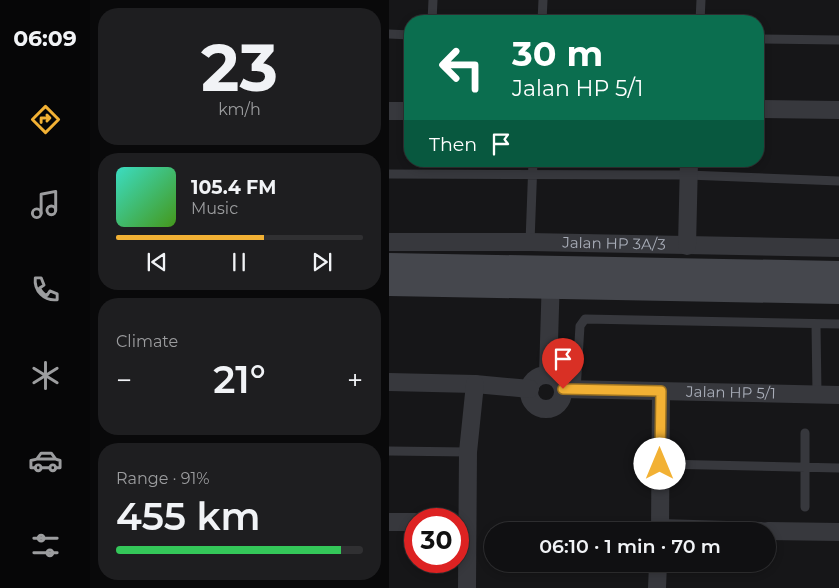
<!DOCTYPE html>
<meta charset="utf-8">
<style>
body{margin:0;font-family:Montserrat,sans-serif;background:#1e1e20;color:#f1f3f6;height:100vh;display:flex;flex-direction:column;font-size:19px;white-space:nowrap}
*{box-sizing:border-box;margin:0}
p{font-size:16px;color:#9c9d9f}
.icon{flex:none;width:28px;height:28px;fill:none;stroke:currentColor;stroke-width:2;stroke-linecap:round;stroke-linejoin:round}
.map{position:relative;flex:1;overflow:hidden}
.details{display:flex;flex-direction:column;gap:8px;padding:8px;background:#09090a;width:299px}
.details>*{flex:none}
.banner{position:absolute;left:15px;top:15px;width:360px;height:152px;border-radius:20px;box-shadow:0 2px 8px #0003,0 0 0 1px #303032;background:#0b6e4f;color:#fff;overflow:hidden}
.speed{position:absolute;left:15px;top:508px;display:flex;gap:10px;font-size:25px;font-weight:700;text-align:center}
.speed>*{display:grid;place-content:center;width:65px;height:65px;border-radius:50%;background:#101012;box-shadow:0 2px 8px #0003,0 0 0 1px #303032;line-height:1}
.speed .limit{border:8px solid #d22;background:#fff;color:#111}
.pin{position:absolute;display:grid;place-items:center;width:42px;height:42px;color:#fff;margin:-51px -21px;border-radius:50% 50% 50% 0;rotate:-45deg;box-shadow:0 0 5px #0007}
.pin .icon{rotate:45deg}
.me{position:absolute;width:55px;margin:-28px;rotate:0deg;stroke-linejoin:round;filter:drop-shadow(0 0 4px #0008)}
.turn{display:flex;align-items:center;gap:18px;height:105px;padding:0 25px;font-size:22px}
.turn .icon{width:65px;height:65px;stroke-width:2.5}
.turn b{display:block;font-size:35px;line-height:42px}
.then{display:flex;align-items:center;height:48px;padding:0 25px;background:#0003;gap:10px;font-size:19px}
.big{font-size:38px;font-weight:600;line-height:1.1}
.details .widget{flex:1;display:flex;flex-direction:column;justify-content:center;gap:8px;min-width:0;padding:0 18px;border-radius:20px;background:#1e1e20}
.details .dial{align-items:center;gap:0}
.dial b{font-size:65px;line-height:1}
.song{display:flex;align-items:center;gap:15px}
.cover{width:60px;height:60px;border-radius:8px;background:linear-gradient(135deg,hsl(170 70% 55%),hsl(100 70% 35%))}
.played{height:5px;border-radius:2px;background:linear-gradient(90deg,#f2b134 60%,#303032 60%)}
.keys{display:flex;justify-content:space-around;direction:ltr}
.heat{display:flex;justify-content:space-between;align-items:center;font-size:28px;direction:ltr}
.charge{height:8px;border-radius:4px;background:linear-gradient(90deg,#34c759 91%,#303032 0)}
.trip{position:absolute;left:95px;top:522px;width:292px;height:50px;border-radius:25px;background:#101012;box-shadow:0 2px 8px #0003,0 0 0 1px #303032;font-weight:600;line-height:50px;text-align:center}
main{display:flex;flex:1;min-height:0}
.tabs{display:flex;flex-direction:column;width:90px;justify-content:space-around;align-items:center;background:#060607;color:#9c9d9f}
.tabs .icon{width:35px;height:35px}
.tabs .on{color:#f2b134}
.tabs b{font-size:22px;color:#f1f3f6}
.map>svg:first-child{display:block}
</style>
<main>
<nav class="tabs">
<b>06:09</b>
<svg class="icon on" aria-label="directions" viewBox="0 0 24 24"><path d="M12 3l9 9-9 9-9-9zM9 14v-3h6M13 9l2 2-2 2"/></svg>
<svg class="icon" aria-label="music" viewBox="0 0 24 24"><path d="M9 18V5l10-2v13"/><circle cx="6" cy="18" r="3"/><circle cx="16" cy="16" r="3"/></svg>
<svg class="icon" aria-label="phone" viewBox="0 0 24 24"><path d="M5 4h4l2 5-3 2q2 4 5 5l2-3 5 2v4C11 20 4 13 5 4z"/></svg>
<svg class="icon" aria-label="climate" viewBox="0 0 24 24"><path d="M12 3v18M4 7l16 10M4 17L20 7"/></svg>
<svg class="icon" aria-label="car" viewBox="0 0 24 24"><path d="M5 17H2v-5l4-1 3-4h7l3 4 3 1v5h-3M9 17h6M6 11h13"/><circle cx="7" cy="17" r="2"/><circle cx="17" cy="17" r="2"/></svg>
<svg class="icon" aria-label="filters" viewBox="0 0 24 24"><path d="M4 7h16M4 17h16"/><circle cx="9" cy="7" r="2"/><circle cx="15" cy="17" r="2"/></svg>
</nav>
<section class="details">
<div class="widget dial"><b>23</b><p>km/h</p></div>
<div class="widget">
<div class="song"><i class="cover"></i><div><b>105.4 FM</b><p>Music</p></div></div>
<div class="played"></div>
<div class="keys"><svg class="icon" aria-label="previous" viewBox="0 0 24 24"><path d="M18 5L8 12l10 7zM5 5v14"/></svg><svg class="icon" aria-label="pause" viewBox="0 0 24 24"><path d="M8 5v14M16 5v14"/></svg><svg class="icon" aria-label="next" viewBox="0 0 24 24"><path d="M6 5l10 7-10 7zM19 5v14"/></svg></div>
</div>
<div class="widget"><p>Climate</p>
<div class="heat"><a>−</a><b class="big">21°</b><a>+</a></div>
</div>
<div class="widget"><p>Range · 91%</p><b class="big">455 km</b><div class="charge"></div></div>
</section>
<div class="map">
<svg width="451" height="588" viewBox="0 0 451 588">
<rect width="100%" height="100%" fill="#161618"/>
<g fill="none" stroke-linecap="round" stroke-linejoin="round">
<path stroke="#37383d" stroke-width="9" d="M43,21L44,0
M153,21L154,0
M311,21L312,0
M0,34L21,35
M369,39L451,40
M0,174L299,175L451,181
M141,242L144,161
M427,324L428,394
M187,390L191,326L196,319L451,324
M0,451L79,452
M271,464L451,468
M416,507V433"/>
<g stroke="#37383d" stroke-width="18">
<path d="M369,109L451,110"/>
<path d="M0,111H21"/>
<path id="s1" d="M0,242H141L451,248"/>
<path d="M298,246L300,161"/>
<path d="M159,375L162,275"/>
<circle cx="157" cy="392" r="17"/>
<path d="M0,382L86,384L141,389"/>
<path id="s2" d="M174,389L451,395"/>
<path d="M0,522H26"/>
<path d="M271,528L372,531"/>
<path d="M271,531L272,391"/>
<path d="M379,531L451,532"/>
<path d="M78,588L79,452L86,384"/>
<path d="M268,588L269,564"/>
</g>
<path stroke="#45474d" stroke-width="24" d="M0,265L451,273
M0,284L451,292"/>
</g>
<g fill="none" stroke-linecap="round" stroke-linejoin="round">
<g stroke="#9d7322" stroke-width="12">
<path id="route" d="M174,389L272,391L271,464"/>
</g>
<use href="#route" stroke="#f2b134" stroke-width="9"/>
</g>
<g text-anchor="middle" stroke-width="5" stroke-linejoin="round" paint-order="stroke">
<g font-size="15" fill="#a8adb8" stroke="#111113">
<text dy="5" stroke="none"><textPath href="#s1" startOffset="225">Jalan HP 3A/3</textPath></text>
<text dy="5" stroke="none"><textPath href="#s2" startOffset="168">Jalan HP 5/1</textPath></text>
</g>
</g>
</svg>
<div class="speed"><div class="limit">30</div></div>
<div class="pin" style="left:174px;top:389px;background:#d93025"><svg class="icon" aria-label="arrive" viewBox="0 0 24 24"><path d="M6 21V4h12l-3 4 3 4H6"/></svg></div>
<svg class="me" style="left:271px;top:464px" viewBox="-20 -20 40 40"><circle r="19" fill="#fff"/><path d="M0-13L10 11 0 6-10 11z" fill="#f2b134"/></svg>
<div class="trip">06:10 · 1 min · 70 m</div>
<div class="banner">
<div class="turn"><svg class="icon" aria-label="left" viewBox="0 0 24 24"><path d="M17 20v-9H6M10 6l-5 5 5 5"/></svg><div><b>30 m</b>Jalan HP 5/1</div></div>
<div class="then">Then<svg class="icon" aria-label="arrive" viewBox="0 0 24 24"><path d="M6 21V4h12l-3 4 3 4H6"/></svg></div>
</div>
</div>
</main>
